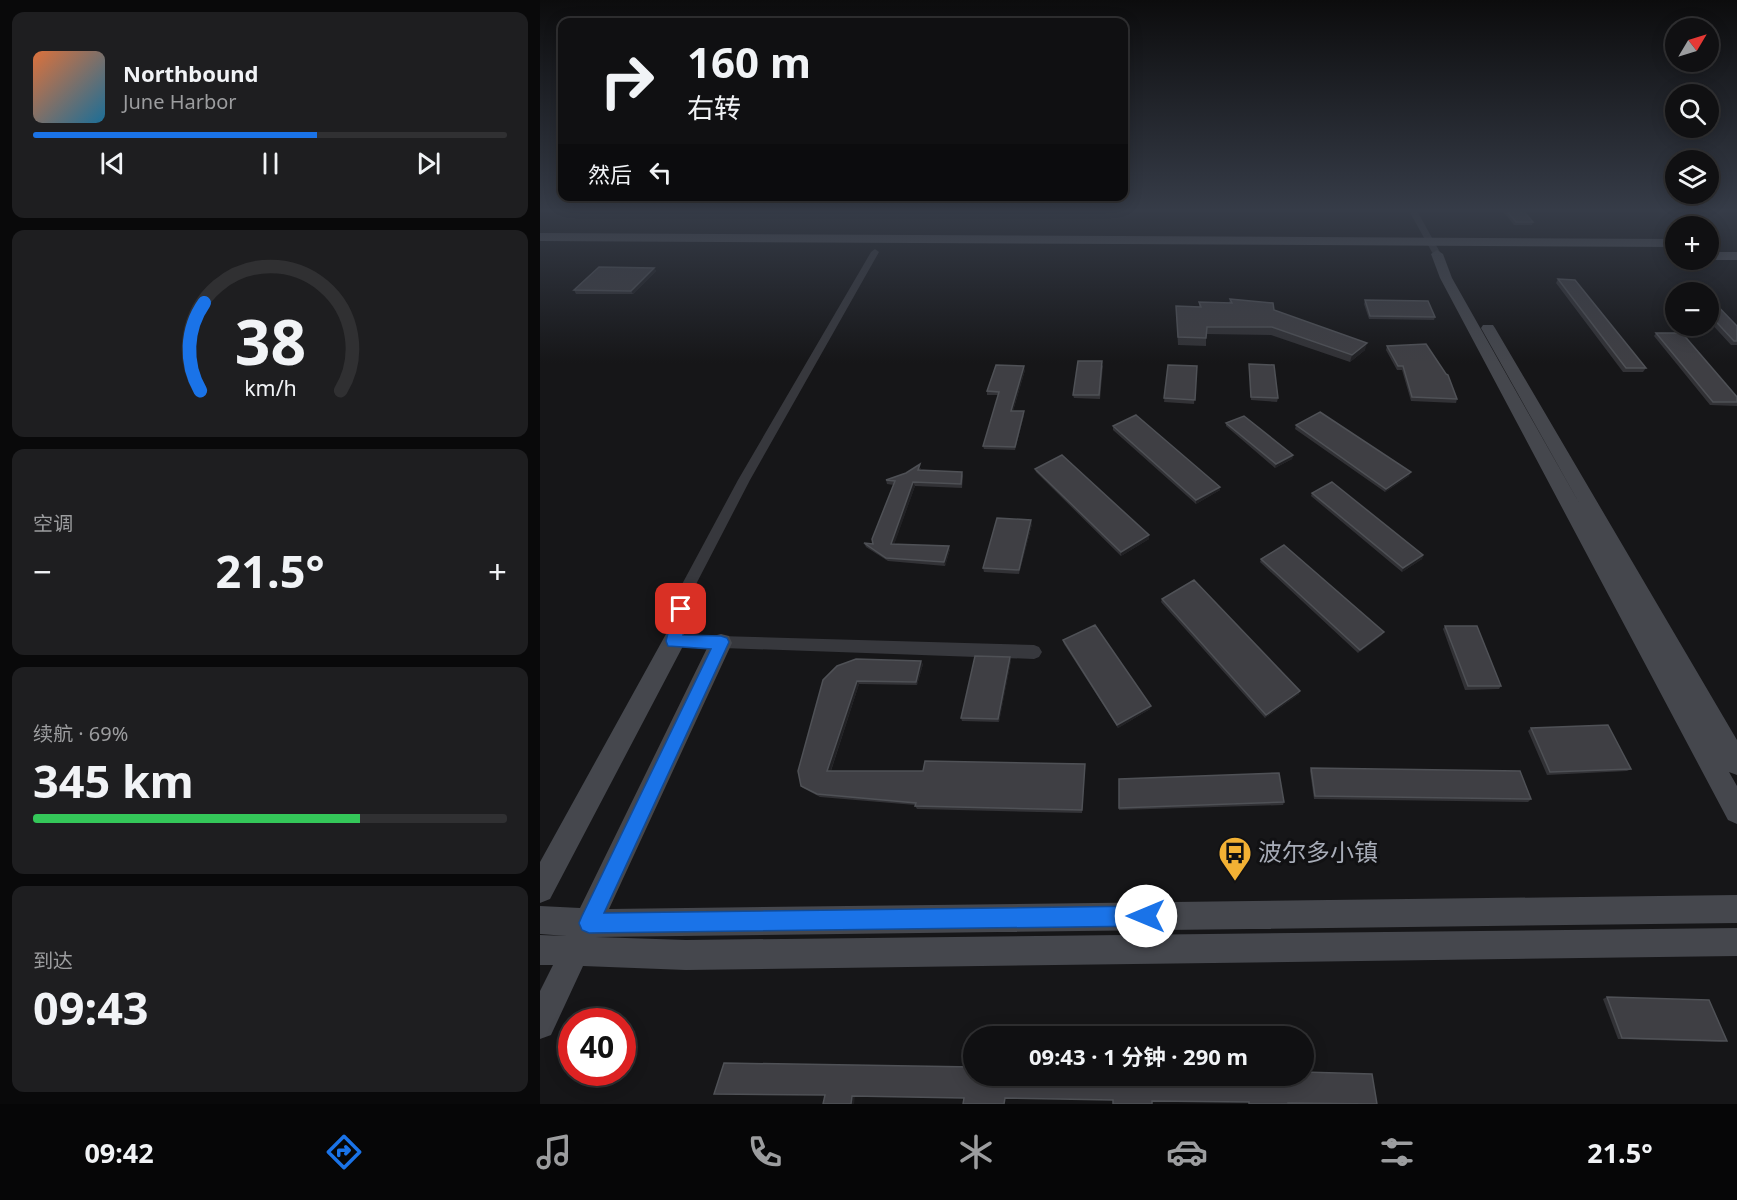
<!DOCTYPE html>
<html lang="zh">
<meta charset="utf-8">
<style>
body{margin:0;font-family:"Noto Sans","Noto Sans SC",sans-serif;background:#1e1e20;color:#f1f3f6;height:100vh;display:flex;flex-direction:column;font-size:22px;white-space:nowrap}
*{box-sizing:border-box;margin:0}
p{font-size:20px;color:#9c9d9f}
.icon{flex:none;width:33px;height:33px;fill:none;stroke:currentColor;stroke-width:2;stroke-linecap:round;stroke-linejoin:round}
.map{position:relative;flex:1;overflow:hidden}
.side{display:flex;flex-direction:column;gap:12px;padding:12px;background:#09090a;width:540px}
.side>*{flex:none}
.guide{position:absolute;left:18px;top:18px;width:570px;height:183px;border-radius:12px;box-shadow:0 3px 15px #0003,0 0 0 2px #303032;background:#101012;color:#f1f3f6;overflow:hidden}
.needle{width:39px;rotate:52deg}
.fabs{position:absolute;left:1125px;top:18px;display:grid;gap:12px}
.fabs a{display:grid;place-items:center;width:54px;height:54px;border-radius:50%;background:#101012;box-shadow:0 3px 15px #0003,0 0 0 2px #303032;font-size:30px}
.speed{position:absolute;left:18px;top:1008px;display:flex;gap:12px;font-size:30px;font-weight:700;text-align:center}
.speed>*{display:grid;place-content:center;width:78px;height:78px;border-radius:50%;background:#101012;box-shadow:0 3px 15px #0003,0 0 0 2px #303032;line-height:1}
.speed .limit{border:9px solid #d22;background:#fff;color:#111}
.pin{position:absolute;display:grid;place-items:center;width:51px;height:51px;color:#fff;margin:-26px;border-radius:12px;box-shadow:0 3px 9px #0006}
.me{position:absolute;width:66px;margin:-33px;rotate:270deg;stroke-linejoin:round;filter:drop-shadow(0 0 4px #0008)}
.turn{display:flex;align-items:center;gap:21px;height:126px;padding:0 30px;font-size:27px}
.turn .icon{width:78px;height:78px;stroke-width:2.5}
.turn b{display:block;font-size:42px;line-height:51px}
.then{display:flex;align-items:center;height:57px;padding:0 30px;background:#0003;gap:12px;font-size:22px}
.big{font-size:45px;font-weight:700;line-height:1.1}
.side .tile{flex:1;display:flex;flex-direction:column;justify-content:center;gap:9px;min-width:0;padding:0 21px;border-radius:12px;background:#1e1e20}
.side .dial{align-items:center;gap:0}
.dial svg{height:156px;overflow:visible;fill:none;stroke:#303032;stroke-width:7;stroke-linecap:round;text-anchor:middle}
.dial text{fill:#f1f3f6;stroke:none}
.song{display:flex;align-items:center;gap:18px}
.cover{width:72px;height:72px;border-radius:9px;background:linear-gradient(135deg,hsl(20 70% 55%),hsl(200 70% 35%))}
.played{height:6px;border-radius:3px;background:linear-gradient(90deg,#1a73e8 60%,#303032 60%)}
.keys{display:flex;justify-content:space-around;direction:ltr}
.heat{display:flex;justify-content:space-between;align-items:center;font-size:33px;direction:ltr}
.charge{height:9px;border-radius:4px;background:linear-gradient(90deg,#34c759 69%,#303032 0)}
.trip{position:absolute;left:423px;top:1026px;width:351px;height:60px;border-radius:30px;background:#101012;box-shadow:0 3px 15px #0003,0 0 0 2px #303032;font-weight:700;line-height:60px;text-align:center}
.tabs{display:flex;height:96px;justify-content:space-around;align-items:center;background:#060607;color:#9c9d9f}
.tabs .icon{width:42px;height:42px}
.tabs .active{color:#1a73e8}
.tabs b{font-size:27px;color:#f1f3f6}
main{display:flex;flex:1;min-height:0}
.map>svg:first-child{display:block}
</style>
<main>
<section class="side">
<div class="tile">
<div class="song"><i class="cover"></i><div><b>Northbound</b><p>June Harbor</p></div></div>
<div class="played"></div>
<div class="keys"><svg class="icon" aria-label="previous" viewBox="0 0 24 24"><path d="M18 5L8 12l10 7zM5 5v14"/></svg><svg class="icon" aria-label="pause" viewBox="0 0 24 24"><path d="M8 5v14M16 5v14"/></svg><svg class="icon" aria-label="next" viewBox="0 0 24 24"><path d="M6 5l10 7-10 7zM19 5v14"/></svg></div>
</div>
<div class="tile dial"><svg viewBox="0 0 100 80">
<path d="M14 69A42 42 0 1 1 86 69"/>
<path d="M14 69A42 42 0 0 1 16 24" stroke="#1a73e8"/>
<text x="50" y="56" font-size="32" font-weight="700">38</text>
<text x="50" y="72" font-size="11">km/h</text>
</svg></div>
<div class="tile"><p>空调</p>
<div class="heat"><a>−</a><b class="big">21.5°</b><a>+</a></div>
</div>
<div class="tile"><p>续航 · 69%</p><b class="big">345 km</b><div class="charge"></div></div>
<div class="tile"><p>到达</p><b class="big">09:43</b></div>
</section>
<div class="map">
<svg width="1197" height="1104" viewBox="0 0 1197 1104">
<rect width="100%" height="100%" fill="#161618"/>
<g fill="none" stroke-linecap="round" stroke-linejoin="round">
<path fill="#37383d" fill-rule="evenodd" d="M868,209H876L901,254L900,256L893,254Z
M335,249L339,252L210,480L152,592L143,635L494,645L499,647L502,652L499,657L494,659L129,646L127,641L140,588L198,480L331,252Z"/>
<path fill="#45474d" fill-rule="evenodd" d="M897,250L903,254L912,278L1042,508L941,328L943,325H953L955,328L1197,740V775L1189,772L1197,786V824L1188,820L900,278L891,254Z
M134,632L142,634L145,641L142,648L10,899L0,903V862L126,634Z
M181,634L189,636L192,643L69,909L1197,895V923L56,937L146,940L1197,928V956L146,970L43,966L11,1035L0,1039V991L13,965H0V935L27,936L0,934V906L40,908L173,636Z"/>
<path fill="#53555c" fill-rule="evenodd" d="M0,233L1136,239V247L0,241Z
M1168,252H1197V260H1166H1168Z"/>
</g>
<path fill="#323236" d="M961,209H982L993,222L992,225H974Z
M114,268L116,271L93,294H36L34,290Z
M1018,279L1106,368L1103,372H1083L1016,283Z
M1168,296L1197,326V345H1191L1168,320Z
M690,299L734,310L825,350L810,362L731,335L666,334V346L638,345L636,306L659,307V302L689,303Z
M825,300L895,317L894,320L829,319L824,304Z
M1116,333L1197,397V406L1170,405L1114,336Z
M847,346L917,399L916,403L871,401L862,370H857L846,350Z
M709,364L738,398L737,402L711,400Z
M563,365L560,399L534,398L533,395Z
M628,365L657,366L654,404L624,402Z
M485,370L473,411H484V415L475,450L444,449L443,446L458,395H447V391Z
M686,423L753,455L752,459L735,468L686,426Z
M756,425L869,476L845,492L755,429Z
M573,426L680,487V490L656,504L573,430Z
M381,468L380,470L422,472L423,476L422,488L375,486L354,544L410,549L405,566L348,561L326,547L324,543L333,544L354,485L347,484L346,480Z
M495,469L609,539L581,556L496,472Z
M772,493L883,555L882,559L862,572L771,496Z
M492,524L479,574L444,572L443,568Z
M721,559L842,635L818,653L720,562Z
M622,599L759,694L725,718L621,602Z
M905,626L961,686L959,689L925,690L903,629Z
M523,640L610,709L578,728L524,644Z
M470,657L471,660L459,722L422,721L421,718Z
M383,664L377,685L319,684L291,771H383L545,764L542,813L377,809L375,806V805L280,797L263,788L261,786L283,680Z
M991,728L1091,769L1087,771L1007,775L988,731Z
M771,768L991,799L988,802L774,799L770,771Z
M579,779L744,802L743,805L579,810Z
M1067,997L1187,1041L1181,1042L1078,1039L1063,999Z"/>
<path fill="#212124" d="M114,268L116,271L93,294L91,291Z
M827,343L825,350L810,362L812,355Z
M484,366L485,370L472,414L471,411Z
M484,411V415L475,450V447Z
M753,455L752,459L735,468L736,464Z
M871,472L869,476L845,492L846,489Z
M373,482L375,486L353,548L351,544Z
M680,487V490L656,504V500Z
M491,520L492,524L479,574V570Z
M609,535V539L581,556V552Z
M409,546L410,549L405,566L404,562Z
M883,555L882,559L862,572L863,568Z
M844,632L842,635L818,653L820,650Z
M470,657L471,660L459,722L458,719Z
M381,661L383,664L377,685L376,682Z
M317,681L319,684L290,773L287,771Z
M760,691L759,694L725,718L726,715Z
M611,706L610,709L578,728L577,725Z
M312,1096H315L314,1104H311Z"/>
<path fill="#3f3f44" stroke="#4f5156" stroke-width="1.5" d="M965,209H982L993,222H976Z
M59,267L114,268L91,291L34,290Z
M1018,279L1035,280L1106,368H1086Z
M1168,296L1197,326V341H1194L1168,313Z
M690,299L733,303L734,310L827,343L812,355L732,327H667L666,338L638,337L636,306L661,307L659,302L692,303Z
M825,300L888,301L895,317L830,316Z
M1116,333H1142L1197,397V402H1173Z
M886,344L906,374L908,375L917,399L872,397L863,366H858L847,346Z
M538,361H562L559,395H533Z
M709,364L734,365L738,398L711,397Z
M456,365L484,366L471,411H484L475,447L443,446L459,392L447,391Z
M628,365L657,366L655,400L624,398Z
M780,412L871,472L846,489L756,425Z
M596,415L680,487L656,500L573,426Z
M704,416L753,455L736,464L686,423Z
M522,455L609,535L581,552L495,469Z
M380,464L378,470L422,472L421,484L373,482L351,544L409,546L404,562L346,558L324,543L333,544L332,539L355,481L346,480L366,473Z
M792,482L883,555L863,568L772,493Z
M457,518L491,520L479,570L443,568Z
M744,545L844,632L820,650L721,559Z
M654,580L760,691L726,715L622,599Z
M555,625L611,706L577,725L523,640Z
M905,626H937L961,686H928Z
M435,656L470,657L458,719L421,718Z
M316,659L381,661L376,682L317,681L287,771H383L385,761L545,764L542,810L375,806L376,803L277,794L261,786L258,771L283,680L297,666Z
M1068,725L1091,769L1010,772L991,728Z
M771,768L980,771L991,799L775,796Z
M739,773L744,802L579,808V779Z
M1067,997L1169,1000L1187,1041L1082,1038Z
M184,1063L434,1067V1076H764V1072L832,1074L837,1104L748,1103V1104H709V1102L612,1101V1104H573V1100L465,1098L464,1104H423L424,1098L312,1096L311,1104H283L285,1095L174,1094Z"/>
<linearGradient id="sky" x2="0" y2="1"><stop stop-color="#0c0c0d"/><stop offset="0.58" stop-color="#363c48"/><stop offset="1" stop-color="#363c48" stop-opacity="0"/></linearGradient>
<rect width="1197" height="363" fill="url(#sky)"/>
<path fill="#1a73e8" stroke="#114b97" stroke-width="1.5" d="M141,603L146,604L148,609L143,635L181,636L187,638L189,642L64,913L606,906L613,909L616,916L613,923L606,926L49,933L42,930L39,923L42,916L171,649L128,646L126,641L134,609L136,604Z"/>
<defs>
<g id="bus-pin" transform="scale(1.725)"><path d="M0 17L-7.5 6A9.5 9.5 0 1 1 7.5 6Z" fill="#f2b134" stroke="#111113"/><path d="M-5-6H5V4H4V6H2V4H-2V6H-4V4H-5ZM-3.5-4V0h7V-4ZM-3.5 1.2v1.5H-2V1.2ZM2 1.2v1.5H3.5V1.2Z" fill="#111"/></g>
</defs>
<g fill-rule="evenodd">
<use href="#bus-pin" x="695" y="853"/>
</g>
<g text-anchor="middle" stroke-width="6" stroke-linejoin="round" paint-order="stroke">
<g font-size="24" fill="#a8adb8" stroke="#111113" text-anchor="start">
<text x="718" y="861">波尔多小镇</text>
</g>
</g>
</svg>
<div class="fabs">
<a><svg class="needle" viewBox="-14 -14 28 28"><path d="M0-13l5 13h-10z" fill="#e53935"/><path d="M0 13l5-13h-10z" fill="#9c9d9f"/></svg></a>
<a><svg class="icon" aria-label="search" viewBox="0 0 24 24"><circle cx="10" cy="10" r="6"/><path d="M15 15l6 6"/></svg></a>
<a><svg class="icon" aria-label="layers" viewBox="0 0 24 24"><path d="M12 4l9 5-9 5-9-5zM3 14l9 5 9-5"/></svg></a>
<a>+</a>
<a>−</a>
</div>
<div class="speed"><div class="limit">40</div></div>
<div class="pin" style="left:141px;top:609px;background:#d93025"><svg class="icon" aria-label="arrive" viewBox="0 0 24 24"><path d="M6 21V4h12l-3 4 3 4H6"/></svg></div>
<svg class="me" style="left:606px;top:916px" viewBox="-20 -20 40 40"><circle r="19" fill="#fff"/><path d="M0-13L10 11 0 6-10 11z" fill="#1a73e8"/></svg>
<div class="trip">09:43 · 1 分钟 · 290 m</div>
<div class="guide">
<div class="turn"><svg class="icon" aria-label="right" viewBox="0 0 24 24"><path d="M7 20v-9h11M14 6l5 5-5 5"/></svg><div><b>160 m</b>右转</div></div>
<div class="then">然后<svg class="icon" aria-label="left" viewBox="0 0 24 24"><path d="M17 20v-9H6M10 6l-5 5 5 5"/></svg></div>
</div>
</div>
</main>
<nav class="tabs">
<b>09:42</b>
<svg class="icon active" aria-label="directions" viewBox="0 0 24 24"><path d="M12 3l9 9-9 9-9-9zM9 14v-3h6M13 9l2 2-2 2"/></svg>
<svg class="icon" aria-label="music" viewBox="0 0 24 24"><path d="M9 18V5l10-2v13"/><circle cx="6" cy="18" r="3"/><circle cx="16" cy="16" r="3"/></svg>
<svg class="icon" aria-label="phone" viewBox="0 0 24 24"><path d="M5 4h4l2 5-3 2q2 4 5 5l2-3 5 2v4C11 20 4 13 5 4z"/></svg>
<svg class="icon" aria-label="climate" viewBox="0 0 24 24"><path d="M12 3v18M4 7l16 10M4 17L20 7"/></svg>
<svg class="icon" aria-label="car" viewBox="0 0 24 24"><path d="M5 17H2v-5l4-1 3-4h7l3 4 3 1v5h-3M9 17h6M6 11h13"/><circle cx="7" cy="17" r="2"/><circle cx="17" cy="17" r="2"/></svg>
<svg class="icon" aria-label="filters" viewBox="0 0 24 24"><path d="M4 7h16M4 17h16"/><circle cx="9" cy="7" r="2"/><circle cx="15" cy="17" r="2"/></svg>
<b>21.5°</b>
</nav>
